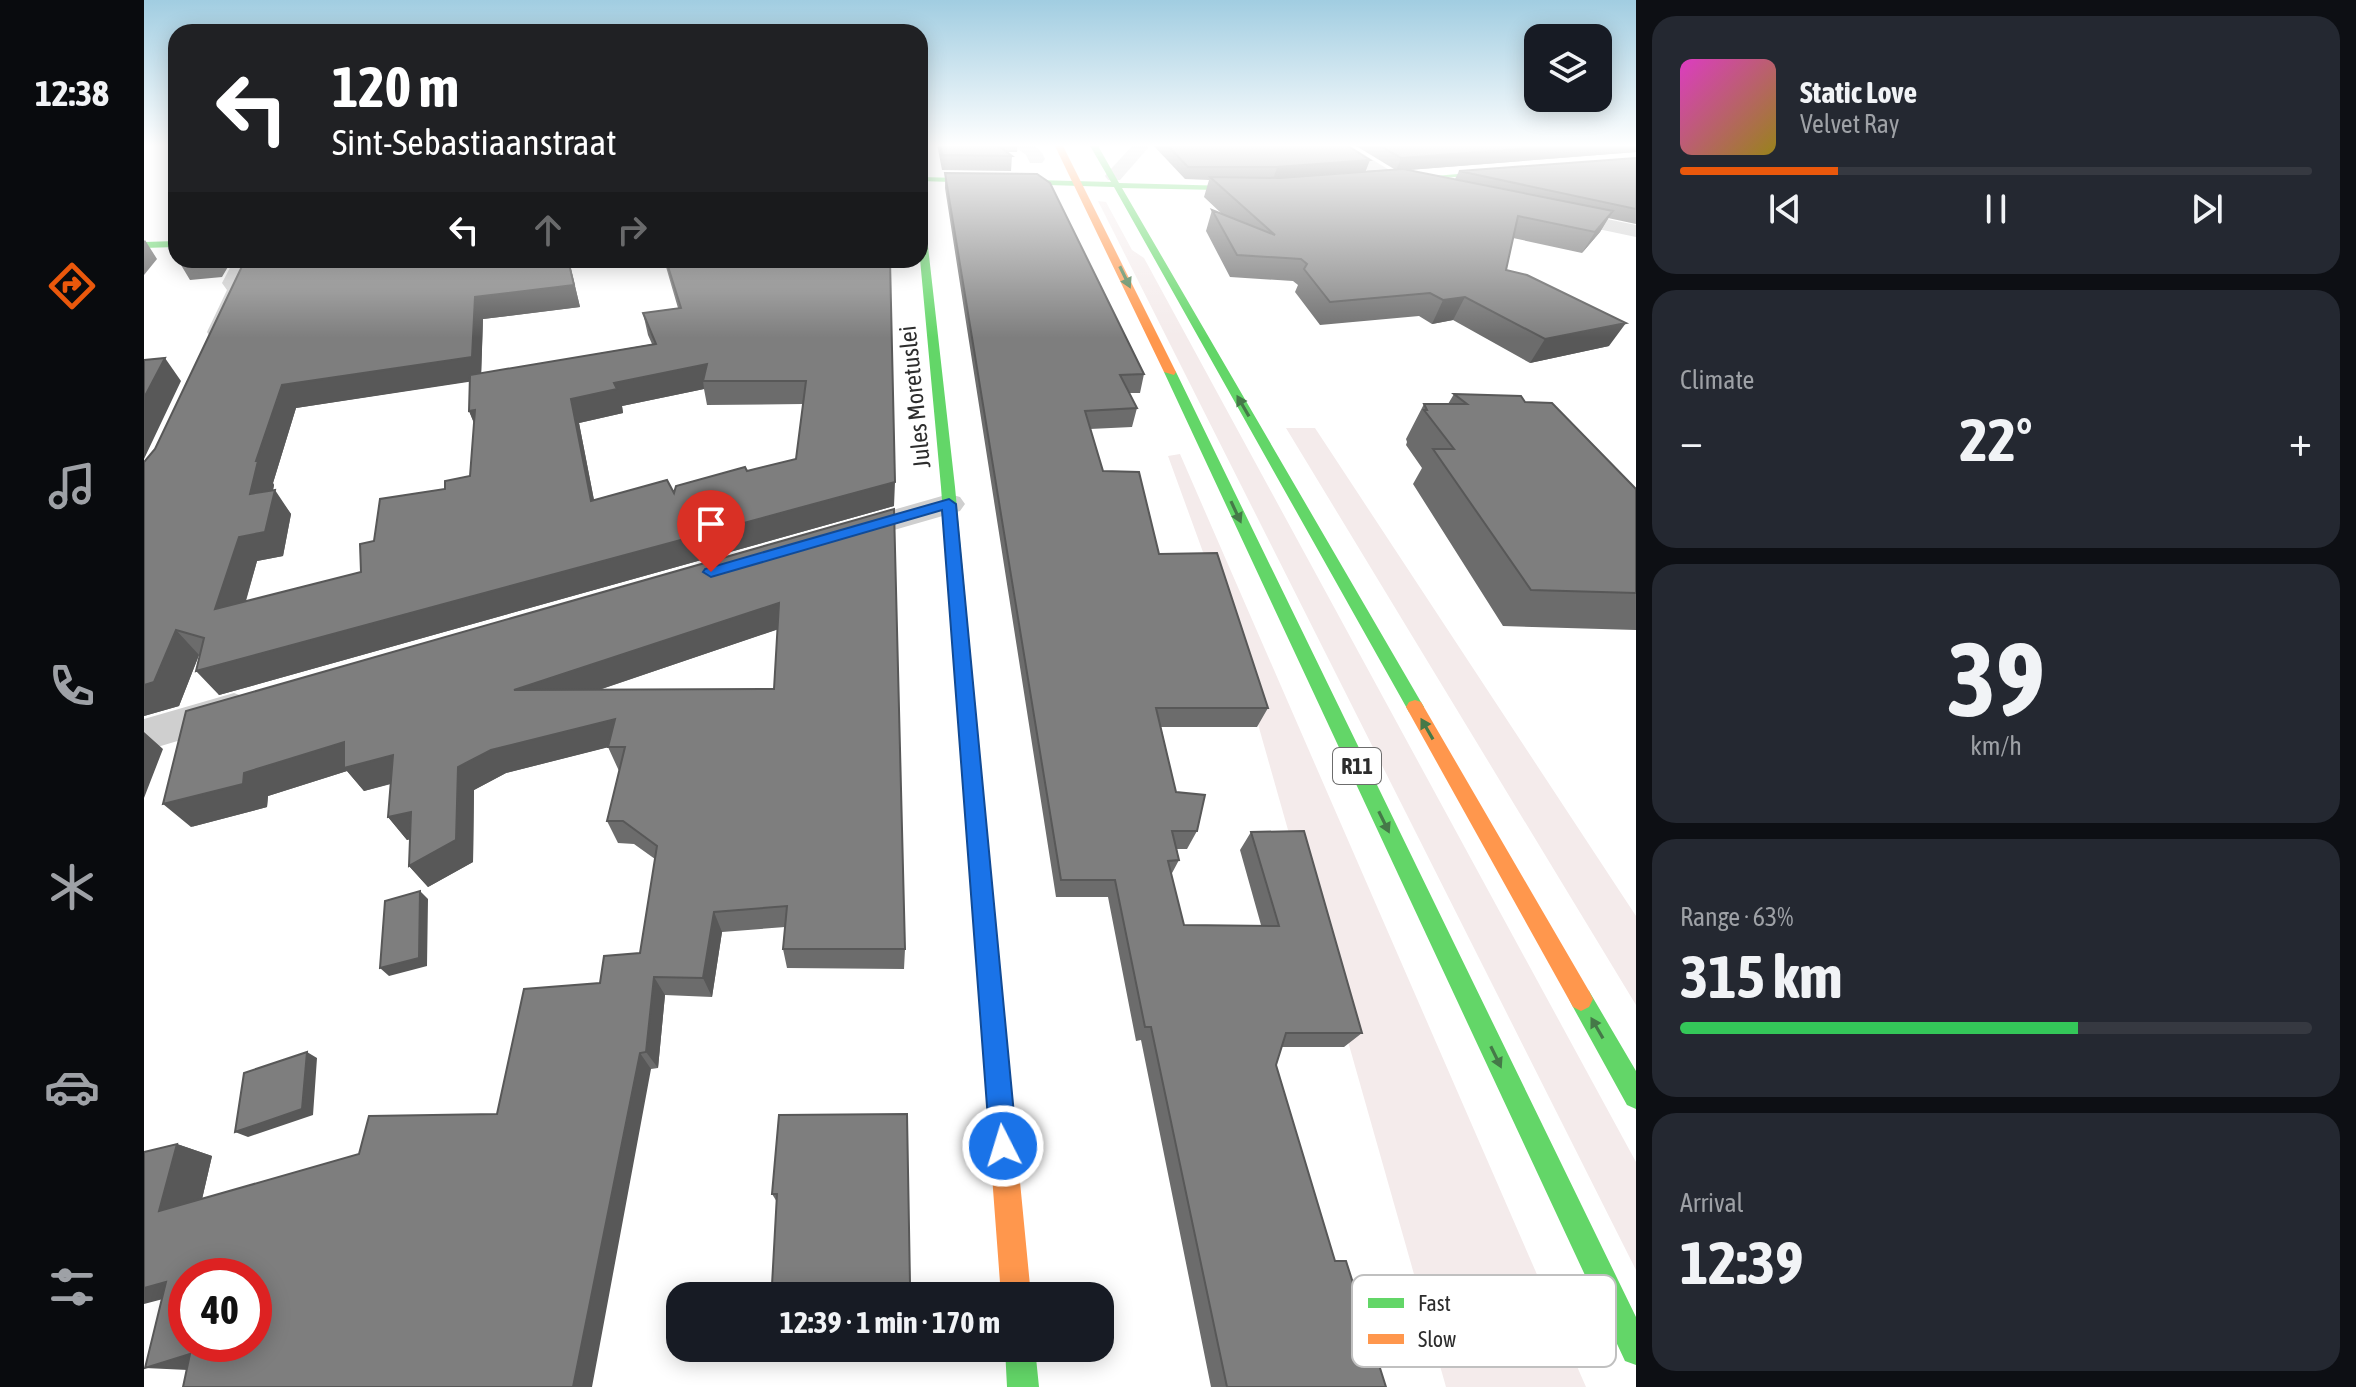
<!DOCTYPE html>
<meta charset="utf-8">
<style>
body{margin:0;font-family:"Asap Condensed",sans-serif;background:#242831;color:#f1f3f6;height:100vh;display:flex;flex-direction:column;font-size:30px;white-space:nowrap}
*{box-sizing:border-box;margin:0}
p{font-size:26px;color:#9ea1a6}
.icon{flex:none;width:44px;height:44px;fill:none;stroke:currentColor;stroke-width:2;stroke-linecap:round;stroke-linejoin:round}
.map{position:relative;flex:1;overflow:hidden}
.drawer{display:flex;flex-direction:column;gap:16px;padding:16px;background:#0d0f14;width:720px}
.drawer>*{flex:none}
.hud{position:absolute;left:24px;top:24px;width:760px;height:244px;border-radius:24px;box-shadow:0 4px 20px #0003;background:#202124;color:#fff;overflow:hidden}
.controls{position:absolute;left:1380px;top:24px;display:grid;gap:16px}
.controls a{display:grid;place-items:center;width:88px;height:88px;border-radius:16px;background:#171b24;box-shadow:0 4px 20px #0003;font-size:40px}
.speed{position:absolute;left:24px;top:1258px;display:flex;gap:16px;font-size:40px;font-weight:700;text-align:center}
.speed>*{display:grid;place-content:center;width:104px;height:104px;border-radius:50%;background:#171b24;box-shadow:0 4px 20px #0003;line-height:1}
.speed .limit{border:12px solid #d22;background:#fff;color:#111}
.pin{position:absolute;display:grid;place-items:center;width:68px;height:68px;color:#fff;margin:-82px -34px;border-radius:50% 50% 50% 0;rotate:-45deg;box-shadow:0 0 8px #0007}
.pin .icon{rotate:45deg}
.me{position:absolute;width:88px;margin:-44px;rotate:355deg;stroke-linejoin:round;filter:drop-shadow(0 0 6px #0008)}
.turn{display:flex;align-items:center;gap:28px;height:168px;padding:0 32px;font-size:36px}
.turn .icon{width:104px;height:104px;stroke-width:2.5}
.turn b{display:block;font-size:56px;line-height:68px}
.lanes{display:flex;align-items:center;height:76px;padding:0 32px;background:#0003;justify-content:center;gap:40px;direction:ltr}
.lanes .off{opacity:.35}
.big{font-size:60px;font-weight:700;line-height:1.1}
.drawer .card{flex:1;display:flex;flex-direction:column;justify-content:center;gap:12px;min-width:0;padding:0 28px;border-radius:24px;background:#242831}
.drawer .dial{align-items:center;gap:0}
.dial b{font-size:104px;line-height:1}
.song{display:flex;align-items:center;gap:24px}
.cover{width:96px;height:96px;border-radius:12px;background:linear-gradient(135deg,hsl(310 70% 55%),hsl(50 70% 35%))}
.played{height:8px;border-radius:4px;background:linear-gradient(90deg,#ea580c 25%,#363941 25%)}
.keys{display:flex;justify-content:space-around;direction:ltr}
.heat{display:flex;justify-content:space-between;align-items:center;font-size:44px;direction:ltr}
.charge{height:12px;border-radius:6px;background:linear-gradient(90deg,#34c759 63%,#363941 0)}
.trip{position:absolute;left:522px;top:1282px;width:448px;height:80px;border-radius:24px;background:#171b24;box-shadow:0 4px 20px #0003;font-weight:700;line-height:80px;text-align:center}
main{display:flex;flex:1;min-height:0}
.tabs{display:flex;flex-direction:column;width:144px;justify-content:space-around;align-items:center;background:#090b0e;color:#9ea1a6}
.tabs .icon{width:56px;height:56px}
.tabs .active{color:#ea580c}
.tabs b{font-size:36px;color:#f1f3f6}
.map>svg:first-child{display:block}
</style>
<main>
<nav class="tabs">
<b>12:38</b>
<svg class="icon active" aria-label="directions" viewBox="0 0 24 24"><path d="M12 3l9 9-9 9-9-9zM9 14v-3h6M13 9l2 2-2 2"/></svg>
<svg class="icon" aria-label="music" viewBox="0 0 24 24"><path d="M9 18V5l10-2v13"/><circle cx="6" cy="18" r="3"/><circle cx="16" cy="16" r="3"/></svg>
<svg class="icon" aria-label="phone" viewBox="0 0 24 24"><path d="M5 4h4l2 5-3 2q2 4 5 5l2-3 5 2v4C11 20 4 13 5 4z"/></svg>
<svg class="icon" aria-label="climate" viewBox="0 0 24 24"><path d="M12 3v18M4 7l16 10M4 17L20 7"/></svg>
<svg class="icon" aria-label="car" viewBox="0 0 24 24"><path d="M5 17H2v-5l4-1 3-4h7l3 4 3 1v5h-3M9 17h6M6 11h13"/><circle cx="7" cy="17" r="2"/><circle cx="17" cy="17" r="2"/></svg>
<svg class="icon" aria-label="filters" viewBox="0 0 24 24"><path d="M4 7h16M4 17h16"/><circle cx="9" cy="7" r="2"/><circle cx="15" cy="17" r="2"/></svg>
</nav>
<div class="map">
<svg width="1492" height="1387" viewBox="0 0 1492 1387">
<rect width="100%" height="100%" fill="#fff"/>
<path fill="#f4ebeb" d="M954,201L962,202L988,250L1000,258L1492,1162V1270Z
M1142,428H1171L1492,916V1005Z
M1036,454L1398,1286L1442,1387H1302L1087,629L1024,456Z"/>
<g fill="none" stroke-linecap="round" stroke-linejoin="round">
<path fill="#cfcfcf" fill-rule="evenodd" d="M867,144C882,144 895,142 901,159L898,163H886L882,155Z
M990,144L1005,147L976,180H964L961,176L964,172Z
M1183,144H1203L1255,176L1291,183L1293,187L1284,193L1243,184Z
M1409,208L1492,225V237L1402,218L1399,214L1402,210Z
M90,260H112L100,283L105,290L84,337H66L63,332L83,290L78,283Z
M805,494L816,497L821,504L816,511L698,545L686,542L681,535L686,528Z
M90,693L104,698L110,709L104,720L0,751V719Z"/>
<path fill="#63d668" fill-rule="evenodd" d="M945,144H953L975,183L1123,187L1127,189L1123,191L978,188L1277,702L1280,707L1277,712H1265L970,187L776,181V177L967,182Z
M1492,159V163L1235,183L1231,181Z
M776,208L780,211L811,487L869,1109L865,1118L856,1122L847,1118L843,1109L797,487L776,259Z
M32,241V247L0,248V242Z
M1026,368L1032,372L1492,1317V1365L1481,1361L1020,372Z
M1437,987L1445,991L1492,1071V1109L1483,1105L1429,1007L1425,999L1429,991Z
M861,1348H891L895,1387H863Z"/>
<path fill="#ff974d" fill-rule="evenodd" d="M910,144H918L1032,372L1030,375L1020,372Z
M1271,700L1277,702L1445,991L1449,999L1445,1007L1437,1011L1429,1007L1262,707L1265,702Z
M856,1096L865,1100L869,1109L887,1296H857L843,1109L847,1100Z"/>
</g>
<path fill="#6c6c6c" fill-rule="evenodd" d="M793,144H874L873,152H863L868,156L867,171L798,170Z
M1008,144H1201L1221,171L1250,169L1209,144H1492V152L1263,170L1311,179L1315,171L1492,158V224L1464,218L1456,232L1438,253L1369,238L1362,270L1465,346L1386,363L1309,320L1288,324L1275,316L1176,325L1151,292L1154,285L1149,281L1086,277L1062,231L1068,210L1078,214L1060,197L1065,180L1041,179Z
M801,173L1000,374L996,393H985L993,408L988,427L946,429L959,471L1015,554L1124,708L1113,727H1017L1032,792L1053,831L1043,849H1033L1035,860L1027,875L1040,925H1117L1096,850L1107,832L1218,1033L1200,1047H1138L1132,1065L1191,1261L1242,1387H1067L997,1040L992,1041L964,897H912L801,188Z
M100,260H430L431,264L426,265L436,307L339,319L337,374L508,344L504,335L499,313L534,308L520,260H746L750,506L75,695L56,655H55L35,706L0,716V462L11,449L101,261ZM326,381L325,411L330,423L326,476L301,489L230,541L217,572L102,601L113,561L139,556L147,514L129,490L130,485L129,483L152,408ZM560,389L563,405L659,404L652,459L603,471L530,493L450,500L435,423L479,413L478,406Z
M1310,394L1381,402L1492,489V630L1359,626L1269,484L1278,468L1262,445L1263,442L1262,439L1280,404H1304Z
M750,509L761,949L760,969L643,968L639,949L641,927L578,932L568,997L521,995L514,1068L507,1069L42,1370L18,1299L33,1144L68,1156L58,1199L353,1114L456,983L496,953L511,859L490,844L474,843L463,821L475,771L464,747L362,773L330,790L329,862L284,887L265,866L266,839L263,840L244,817L247,784L220,791L203,771L124,796L123,807L47,827ZM634,629L630,689L455,690Z
M635,1115L766,1284L765,1289L633,1290L628,1285L633,1202L628,1194Z"/>
<path fill="#585858" d="M1441,144H1492V152L1252,171L1257,158Z
M1226,160L1221,173L1129,180L1133,167Z
M1469,211L1456,232L1438,253L1451,232Z
M1,240L13,259L0,275V241Z
M34,260H88L78,277L46,280Z
M424,260H430L431,264L426,265L436,307L339,319L337,380L152,408L129,483L130,485L123,519L106,494L112,461L138,385L331,297Z
M1321,297L1309,320L1288,324L1299,300Z
M1482,323L1465,346L1386,363L1401,339Z
M21,358L37,381L0,459V398Z
M563,364L559,381L560,389L478,406L479,413L435,423L455,526L447,501L427,399L470,383Z
M331,410L335,435L325,411Z
M751,482L750,506L75,695L52,671Z
M131,490L147,514L139,556L113,561L92,634L71,609L95,537Z
M635,603L638,628L383,714L370,690Z
M32,630L55,655L35,706L0,716V685Z
M471,719L481,743L362,773L330,790L329,862L284,887L265,866L314,767L347,750Z
M0,732L19,749L0,798Z
M200,742L249,755L267,778L220,791L203,771L124,796L123,807L47,827L19,804L100,773Z
M267,812L285,834L263,840L244,817Z
M276,891L284,899L283,966L245,976L236,968Z
M570,912L578,932L568,997L559,978Z
M510,977L521,995L514,1068L502,1052Z
M163,1052L173,1058L169,1115L104,1137L91,1132Z
M496,1053L507,1069L448,1387H429Z
M33,1144L68,1156L53,1221L15,1211Z
M22,1282L42,1293L0,1304V1288Z
M46,1354L44,1370L1,1368Z"/>
<path fill="#7e7e7e" stroke="#585858" stroke-width="2" fill-rule="evenodd" d="M796,144H852L868,156L798,155Z
M1022,144H1201L1226,160L1133,167H1044Z
M1234,144H1441L1257,158Z
M1492,158V209L1315,171Z
M1259,169L1469,211L1451,232L1374,216L1362,270L1383,275L1482,323L1401,339L1321,297L1299,300L1286,293L1186,302L1160,269L1163,264L1157,259L1093,255L1068,210L1131,235L1066,177L1136,178Z
M801,173L893,174L906,183L1000,374L976,375L993,408L941,411L959,471L995,472L1015,554L1073,553L1124,708H1012L1032,792L1061,795L1053,831H1028L1035,860L1024,861L1040,925L1135,926L1107,832L1160,831L1218,1033H1142L1132,1065L1191,1261H1202L1242,1387H1083L1007,1027H1001L971,880H917Z
M101,260H424L430,285L331,297L328,357L138,385L112,461H114L106,494L131,490L121,532L95,537L71,609L217,572L216,544L230,541L236,499L301,489V481L326,476L331,410L325,411L326,375L512,344L499,313L537,308L522,260H746L751,482L52,671L60,638L32,630L10,682L0,685V462L11,449ZM563,364L559,381H662L652,459L603,471L601,467L532,486L530,493L523,480L447,501L427,399L473,389L470,383Z
M21,358L0,398V360Z
M1310,394L1377,396L1381,402L1408,403L1492,489V593L1387,590L1289,449H1310L1280,410H1283L1280,404H1323Z
M750,509L761,949H639L643,906L570,912L559,978L510,977L502,1052L496,1053L429,1387H39L46,1354L1,1368L22,1282L0,1288V1152L33,1144L15,1211L215,1154L225,1116L353,1114L380,989L456,983L460,956L496,953L513,846L479,821H463L481,747H464L471,719L347,750L314,767L312,840L265,866L267,812L244,817L249,755L200,768V742L100,773L99,784L19,804L42,711ZM635,603L630,689L370,690ZM42,1276H110V1344H42Z
M276,891L275,958L236,968L241,901Z
M163,1052L158,1109L91,1132L100,1073Z
M763,1114L766,1284L628,1285L633,1194H628L635,1115Z"/>
<defs><path id="oneway-solid" d="M-6-.8H1V-3.2L6.5 0L1 3.2V.8H-6Z" transform="scale(2)"/></defs>
<g fill="#457948">
<use href="#oneway-solid" transform="translate(981 277) rotate(64)"/>
<use href="#oneway-solid" transform="translate(1099 406) rotate(-120)"/>
<use href="#oneway-solid" transform="translate(1092 512) rotate(65)"/>
<use href="#oneway-solid" transform="translate(1283 729) rotate(-120)"/>
<use href="#oneway-solid" transform="translate(1240 822) rotate(64)"/>
<use href="#oneway-solid" transform="translate(1453 1028) rotate(-120)"/>
<use href="#oneway-solid" transform="translate(1352 1057) rotate(64)"/>
</g>
<linearGradient id="sky" x2="0" y2="1"><stop stop-color="#a1cde1"/><stop offset="0.43" stop-color="#fff"/><stop offset="1" stop-color="#fff" stop-opacity="0"/></linearGradient>
<rect width="1492" height="338" fill="url(#sky)"/>
<path fill="#1a73e8" stroke="#114b97" stroke-width="2" d="M805,499L812,504L873,1146L869,1155L859,1159L850,1155L846,1146L798,510L567,577L559,572L561,569Z"/>
<g text-anchor="middle" stroke-width="8" stroke-linejoin="round" paint-order="stroke">
<rect fill="#fff" stroke="#6c6c6c" stroke-width="2" x="1189" y="748" width="48" height="36" rx="6"/>
<g font-size="22" font-weight="bold" fill="#2d2d2d">
<text x="1213" y="774">R11</text>
</g>
<g font-size="24" fill="#2d2d2d" stroke="#fff">
<text transform="translate(771 397) rotate(-96)" y="8">Jules Moretuslei</text>
</g>
</g>
<rect x="1208" y="1275" width="264" height="92" rx="12" fill="#fff" stroke="#c0c0c0" stroke-width="2"/>
<rect x="1224" y="1298" width="36" height="10" fill="#63d668"/>
<rect x="1224" y="1334" width="36" height="10" fill="#ff974d"/>
<g font-size="22" fill="#2d2d2d">
<text x="1274" y="1311">Fast</text>
<text x="1274" y="1347">Slow</text>
</g>
</svg>
<div class="controls">
<a><svg class="icon" aria-label="layers" viewBox="0 0 24 24"><path d="M12 4l9 5-9 5-9-5zM3 14l9 5 9-5"/></svg></a>
</div>
<div class="speed"><div class="limit">40</div></div>
<div class="pin" style="left:567px;top:572px;background:#d93025"><svg class="icon" aria-label="arrive" viewBox="0 0 24 24"><path d="M6 21V4h12l-3 4 3 4H6"/></svg></div>
<svg class="me" style="left:859px;top:1146px" viewBox="-20 -20 40 40"><circle r="17" fill="#1a73e8" stroke="#fff" stroke-width="3"/><path d="M0-11L8 9 0 5-8 9z" fill="#fff"/></svg>
<div class="trip">12:39 · 1 min · 170 m</div>
<div class="hud">
<div class="turn"><svg class="icon" aria-label="left" viewBox="0 0 24 24"><path d="M17 20v-9H6M10 6l-5 5 5 5"/></svg><div><b>120 m</b>Sint-Sebastiaanstraat</div></div>
<div class="lanes"><svg class="icon" aria-label="left" viewBox="0 0 24 24"><path d="M17 20v-9H6M10 6l-5 5 5 5"/></svg><svg class="icon off" aria-label="ahead" viewBox="0 0 24 24"><path d="M12 20V5M6 11l6-6 6 6"/></svg><svg class="icon off" aria-label="right" viewBox="0 0 24 24"><path d="M7 20v-9h11M14 6l5 5-5 5"/></svg></div>
</div>
</div>
<section class="drawer">
<div class="card">
<div class="song"><i class="cover"></i><div><b>Static Love</b><p>Velvet Ray</p></div></div>
<div class="played"></div>
<div class="keys"><svg class="icon" aria-label="previous" viewBox="0 0 24 24"><path d="M18 5L8 12l10 7zM5 5v14"/></svg><svg class="icon" aria-label="pause" viewBox="0 0 24 24"><path d="M8 5v14M16 5v14"/></svg><svg class="icon" aria-label="next" viewBox="0 0 24 24"><path d="M6 5l10 7-10 7zM19 5v14"/></svg></div>
</div>
<div class="card"><p>Climate</p>
<div class="heat"><a>−</a><b class="big">22°</b><a>+</a></div>
</div>
<div class="card dial"><b>39</b><p>km/h</p></div>
<div class="card"><p>Range · 63%</p><b class="big">315 km</b><div class="charge"></div></div>
<div class="card"><p>Arrival</p><b class="big">12:39</b></div>
</section>
</main>
